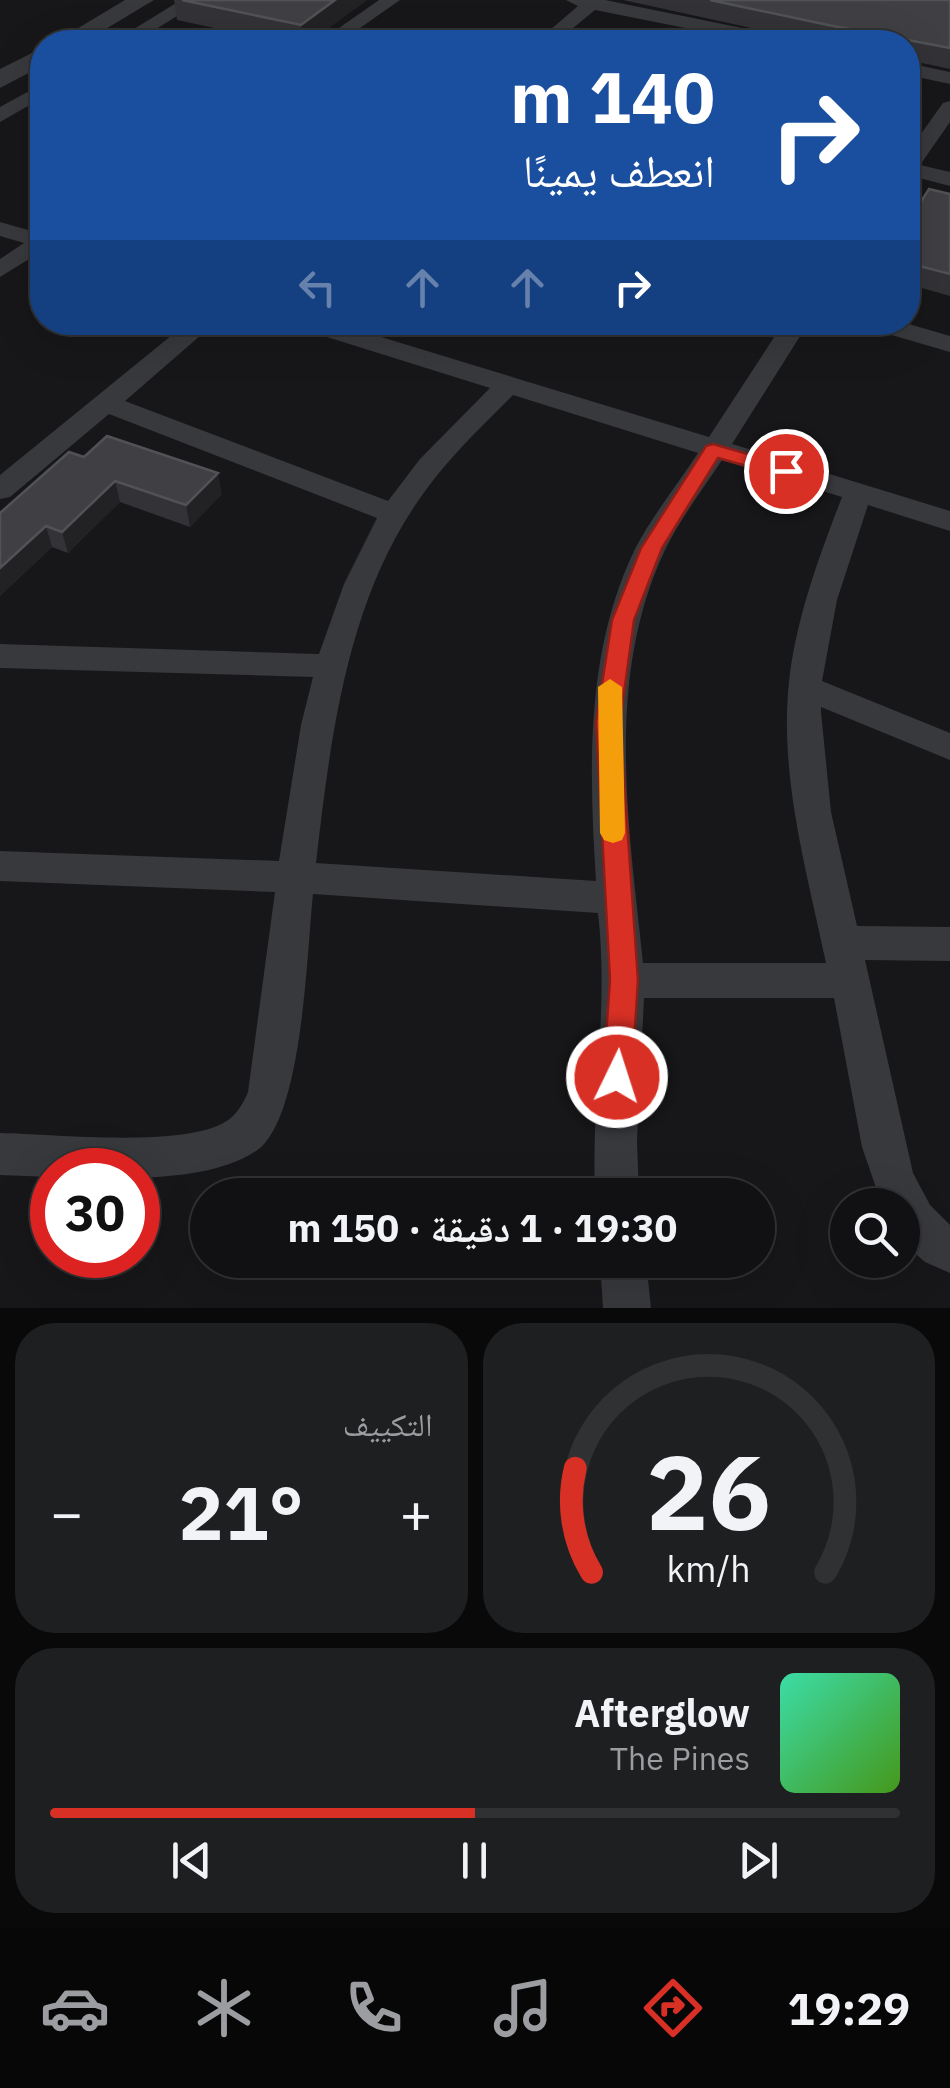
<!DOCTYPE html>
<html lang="ar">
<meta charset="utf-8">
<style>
body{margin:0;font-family:"IBM Plex Sans","Noto Naskh Arabic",sans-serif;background:#1e1f21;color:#f1f3f6;direction:rtl;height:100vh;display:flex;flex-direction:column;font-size:38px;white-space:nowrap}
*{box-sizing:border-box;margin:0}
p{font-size:32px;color:#9c9da0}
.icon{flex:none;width:55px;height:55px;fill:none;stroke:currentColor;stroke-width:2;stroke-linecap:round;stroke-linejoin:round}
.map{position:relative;height:1308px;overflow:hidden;direction:ltr}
.details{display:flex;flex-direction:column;gap:15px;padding:15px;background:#09090a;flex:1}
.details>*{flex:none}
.guide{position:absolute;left:30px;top:30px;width:890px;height:305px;border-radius:40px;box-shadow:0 10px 40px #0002,0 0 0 2px #303133;direction:rtl;background:#1a4fa0;color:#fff;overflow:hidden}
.tools{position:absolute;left:830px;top:1188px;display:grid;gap:20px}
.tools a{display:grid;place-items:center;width:90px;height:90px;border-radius:50%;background:#111113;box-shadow:0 10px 40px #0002,0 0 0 2px #303133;font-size:50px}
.speed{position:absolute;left:30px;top:1148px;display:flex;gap:20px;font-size:50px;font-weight:700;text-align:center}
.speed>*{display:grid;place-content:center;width:130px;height:130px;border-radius:50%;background:#111113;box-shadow:0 10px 40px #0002,0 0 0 2px #303133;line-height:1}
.speed .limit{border:15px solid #d22;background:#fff;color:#111}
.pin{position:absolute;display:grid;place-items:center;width:85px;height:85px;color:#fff;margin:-42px;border:5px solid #fff;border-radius:50%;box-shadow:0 2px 10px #0007}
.me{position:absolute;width:110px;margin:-55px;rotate:4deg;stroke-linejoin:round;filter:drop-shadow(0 0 8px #0008)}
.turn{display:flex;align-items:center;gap:35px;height:210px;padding:0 40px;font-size:45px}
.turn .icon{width:130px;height:130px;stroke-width:2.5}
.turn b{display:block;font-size:70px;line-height:85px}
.lanes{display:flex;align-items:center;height:95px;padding:0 40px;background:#0003;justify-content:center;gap:50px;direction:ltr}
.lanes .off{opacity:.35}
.big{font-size:75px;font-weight:700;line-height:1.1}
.details .tile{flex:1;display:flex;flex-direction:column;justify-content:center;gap:15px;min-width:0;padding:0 35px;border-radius:40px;background:#1e1f21}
.details .dial{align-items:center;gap:0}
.dial svg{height:260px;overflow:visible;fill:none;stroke:#303133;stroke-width:7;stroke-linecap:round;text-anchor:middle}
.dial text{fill:#f1f3f6;stroke:none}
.song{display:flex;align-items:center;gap:30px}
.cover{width:120px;height:120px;border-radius:15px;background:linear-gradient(135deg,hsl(160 70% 55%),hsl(100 70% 35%))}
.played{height:10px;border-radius:5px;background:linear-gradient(90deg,#d93025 50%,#303133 50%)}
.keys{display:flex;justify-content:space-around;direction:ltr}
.heat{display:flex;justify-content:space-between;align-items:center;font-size:55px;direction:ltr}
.details .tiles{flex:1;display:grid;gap:15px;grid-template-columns:1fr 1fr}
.tile:last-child{grid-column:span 2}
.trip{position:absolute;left:190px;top:1178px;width:585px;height:100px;border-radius:50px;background:#111113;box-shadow:0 10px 40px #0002,0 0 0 2px #303133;font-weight:700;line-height:100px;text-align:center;direction:rtl}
.dock{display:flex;height:160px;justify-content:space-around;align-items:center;background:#070708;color:#9c9da0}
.dock .icon{width:70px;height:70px}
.dock .selected{color:#d93025}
.dock b{font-size:45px;color:#f1f3f6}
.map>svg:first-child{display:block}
</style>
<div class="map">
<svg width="950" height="1308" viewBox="0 0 950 1308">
<rect width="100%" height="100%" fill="#171719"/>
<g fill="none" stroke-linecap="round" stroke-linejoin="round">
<path fill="#38393d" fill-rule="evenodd" d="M181,0H203L135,42H113Z
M379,0H400L340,42H319Z
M566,0H605L781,36L790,42H756L595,10L556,42H536L578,6Z
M908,63L950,72V84L908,75Z
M42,84V98L0,122V107Z
M950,101V122L920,165L950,172V186L908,175V152L943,103Z
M0,222L42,234V251L0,277V259L24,243L0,236Z
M188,322H216L125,401L388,501L420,459L490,388L295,327L292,322H332L709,437L784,322H809L732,444L950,511V531L868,505L837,600L822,681L950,733V760L821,707V712L831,812L857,926L950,927V961L865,960L913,1173L930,1205L950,1225V1273L925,1262L902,1242V1205H882L862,1147L834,998H644L637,1141L639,1195H595C591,1100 609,1007 598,913L313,894C307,949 303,1121 256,1151C222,1173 177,1176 138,1178V1170H52V1177L0,1175V1133C52,1134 182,1148 225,1122C236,1116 243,1104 248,1092L275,892L0,881V851L279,861L301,725L313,677L0,668V644L319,654L344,584L377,518L109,414L10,497L0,499V475ZM513,395L698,453C678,484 652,516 635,549C585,652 589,770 596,881L316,863C330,742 346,607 416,504C443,463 479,429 513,395ZM722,460L842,497C819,557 796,618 789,682C779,776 807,872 826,963H643C629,827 604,679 665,550C680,519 703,489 722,460Z
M861,322H902L950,336V352L864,327Z
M600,1260H646L651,1308H603Z"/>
<path fill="#38393d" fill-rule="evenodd" d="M125,0H154L84,42H55Z
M42,48V66L0,88V69Z"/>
</g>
<path fill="#333337" d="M174,0H367L309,42H281L177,20Z
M623,0H950V69L908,60V42H816Z
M950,194V296L908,284V222Z
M84,457L222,494L190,527L120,502L68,553L52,547L0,596V513Z"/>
<path fill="#222225" d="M335,0H367L309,42H302L301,25Z
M218,473L222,494L190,527L186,505Z
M115,481L120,502L68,553L62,532Z
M46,526L52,547L0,596V568Z"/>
<path fill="#404044" stroke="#515256" stroke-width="2.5" d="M182,0H335L301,25Z
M710,0H950V48L828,25Z
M929,189L950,194V274L908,263V222Z
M107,436L218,473L186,505L115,481L62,532L46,526L0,568V513L69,452L84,457Z"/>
<path fill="#d93025" stroke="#8d1f18" stroke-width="2.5" d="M713,444L793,467L795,471L786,477L718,458L662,548L634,620L620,722L638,980L632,1077L628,1086L617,1090L607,1086L603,1077L610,980L596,722L612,620L641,548L706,446Z"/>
<path fill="#f59e0b" d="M610,679L622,687L625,833L622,840L613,843L604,840L600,833L598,687Z"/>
</svg>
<div class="tools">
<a><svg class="icon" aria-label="search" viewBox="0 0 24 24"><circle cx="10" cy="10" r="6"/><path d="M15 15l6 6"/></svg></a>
</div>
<div class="speed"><div class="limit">30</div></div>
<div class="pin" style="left:786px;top:471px;background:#d93025"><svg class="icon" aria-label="arrive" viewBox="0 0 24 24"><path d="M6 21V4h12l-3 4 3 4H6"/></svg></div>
<svg class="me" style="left:617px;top:1077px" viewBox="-20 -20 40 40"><circle r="17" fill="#d93025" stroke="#fff" stroke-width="3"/><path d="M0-11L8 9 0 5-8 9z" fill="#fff"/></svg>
<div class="trip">19:30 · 1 دقيقة · 150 m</div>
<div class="guide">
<div class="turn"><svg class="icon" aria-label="right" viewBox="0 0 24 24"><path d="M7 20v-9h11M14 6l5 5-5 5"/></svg><div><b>140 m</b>انعطف يمينًا</div></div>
<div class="lanes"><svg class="icon off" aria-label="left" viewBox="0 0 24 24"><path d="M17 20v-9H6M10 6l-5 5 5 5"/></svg><svg class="icon off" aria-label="ahead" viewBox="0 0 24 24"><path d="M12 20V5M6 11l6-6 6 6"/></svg><svg class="icon off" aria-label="ahead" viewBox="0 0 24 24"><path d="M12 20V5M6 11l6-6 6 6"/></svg><svg class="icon" aria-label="right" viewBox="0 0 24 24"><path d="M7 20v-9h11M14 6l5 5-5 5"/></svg></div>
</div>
</div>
<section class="details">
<div class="tiles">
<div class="tile dial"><svg viewBox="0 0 100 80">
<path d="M14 69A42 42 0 1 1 86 69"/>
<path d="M14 69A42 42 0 0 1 9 37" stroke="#d93025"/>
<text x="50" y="56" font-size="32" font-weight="700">26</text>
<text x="50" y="72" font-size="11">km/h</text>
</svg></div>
<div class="tile"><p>التكييف</p>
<div class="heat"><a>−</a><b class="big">21°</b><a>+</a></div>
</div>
<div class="tile">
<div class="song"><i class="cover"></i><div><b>Afterglow</b><p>The Pines</p></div></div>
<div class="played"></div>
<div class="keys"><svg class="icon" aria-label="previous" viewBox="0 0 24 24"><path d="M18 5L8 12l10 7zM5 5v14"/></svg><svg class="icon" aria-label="pause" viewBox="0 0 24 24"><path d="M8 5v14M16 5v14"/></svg><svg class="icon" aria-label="next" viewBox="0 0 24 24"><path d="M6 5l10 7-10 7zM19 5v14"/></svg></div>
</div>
</div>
</section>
<nav class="dock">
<b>19:29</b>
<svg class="icon selected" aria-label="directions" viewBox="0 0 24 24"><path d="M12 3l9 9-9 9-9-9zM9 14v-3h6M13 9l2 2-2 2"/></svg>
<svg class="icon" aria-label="music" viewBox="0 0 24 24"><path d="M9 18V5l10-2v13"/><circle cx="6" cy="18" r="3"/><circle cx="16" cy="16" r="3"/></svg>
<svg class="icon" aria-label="phone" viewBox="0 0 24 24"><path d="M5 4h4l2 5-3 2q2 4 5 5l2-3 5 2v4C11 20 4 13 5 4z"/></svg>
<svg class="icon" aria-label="climate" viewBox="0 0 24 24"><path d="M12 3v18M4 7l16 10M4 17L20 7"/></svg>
<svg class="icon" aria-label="car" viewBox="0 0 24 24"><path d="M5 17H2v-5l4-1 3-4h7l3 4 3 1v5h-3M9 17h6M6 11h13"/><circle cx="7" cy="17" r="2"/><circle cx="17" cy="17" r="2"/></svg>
</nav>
